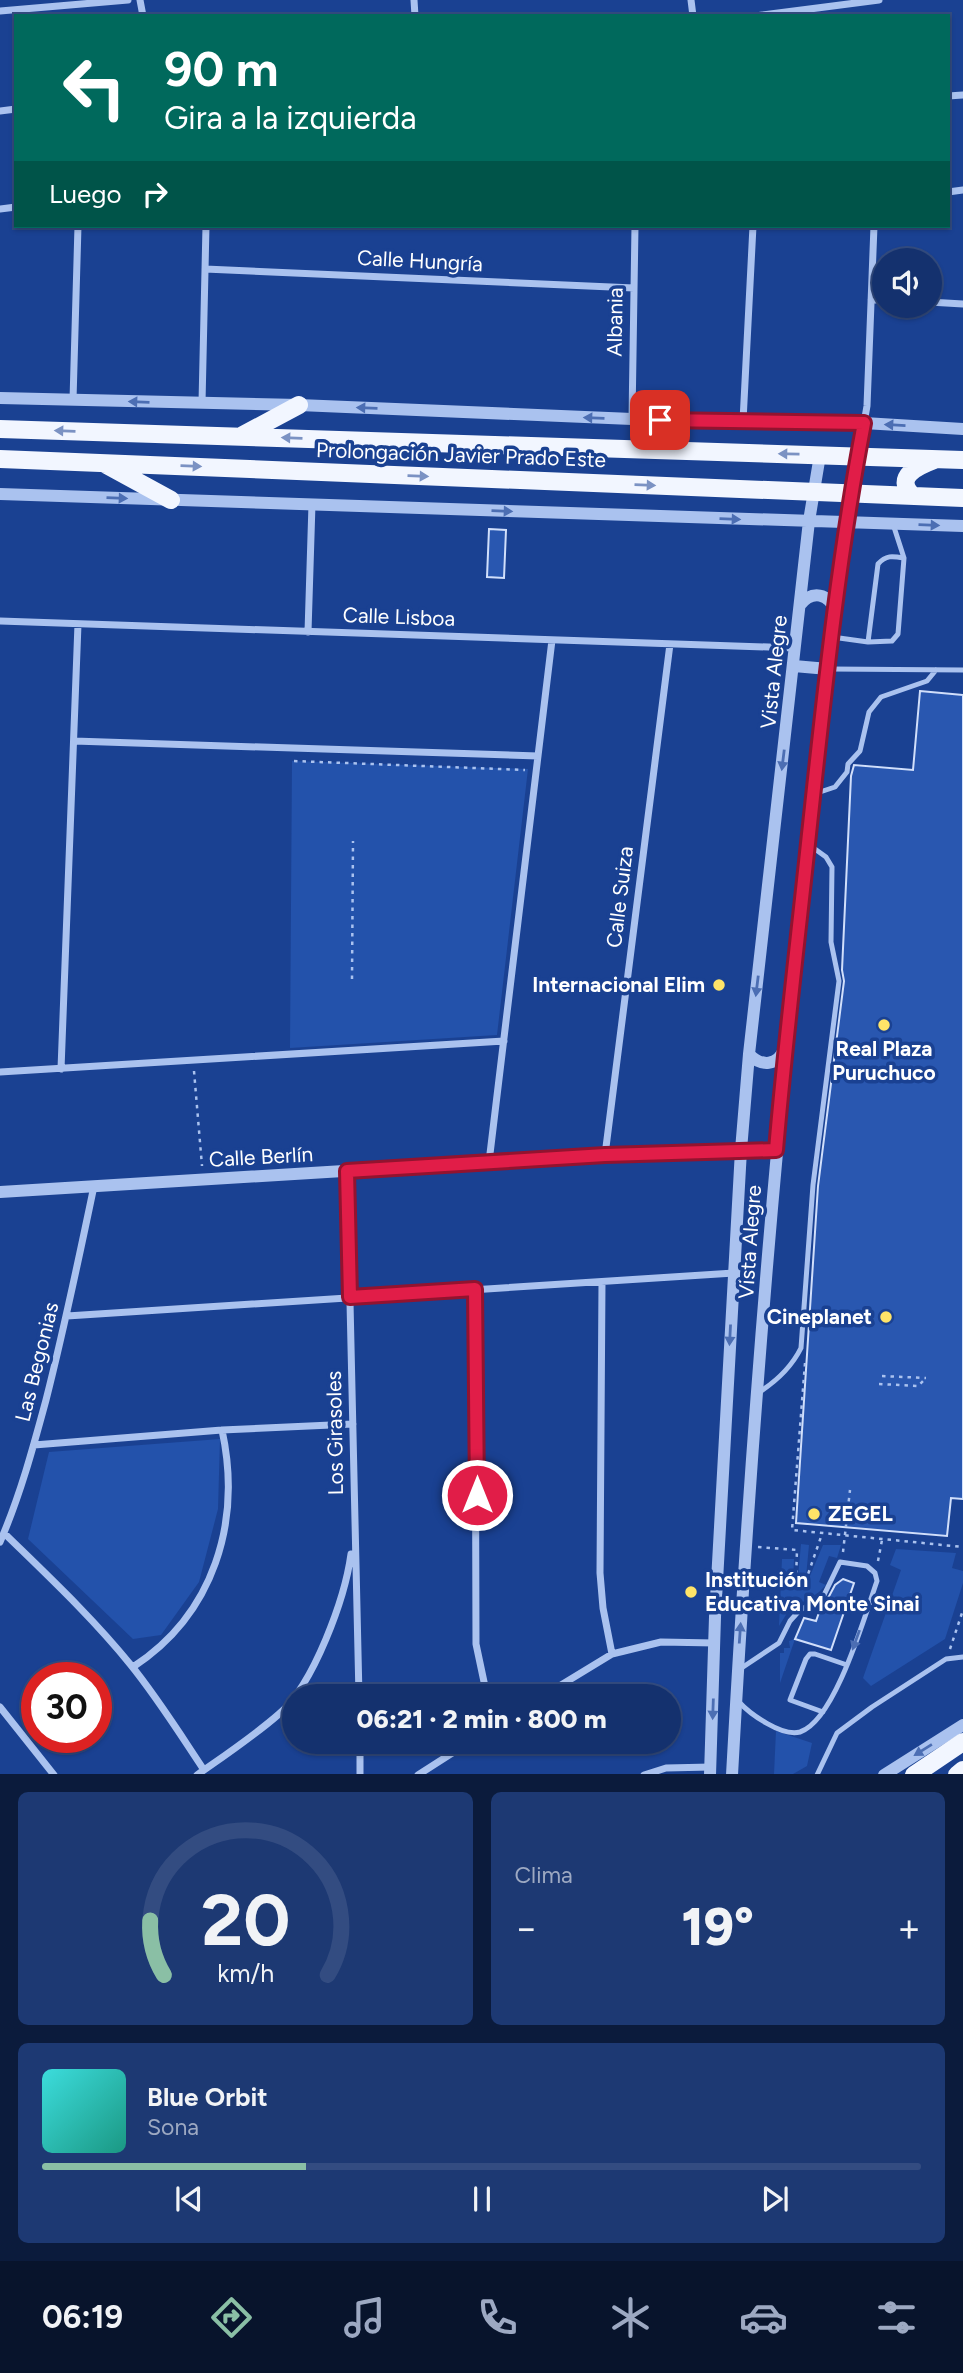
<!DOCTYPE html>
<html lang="es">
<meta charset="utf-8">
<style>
body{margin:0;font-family:Figtree,sans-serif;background:#1d3973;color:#f1f3f6;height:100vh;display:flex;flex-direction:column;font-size:26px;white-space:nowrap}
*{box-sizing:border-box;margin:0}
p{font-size:23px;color:#9da9c2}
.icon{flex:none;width:38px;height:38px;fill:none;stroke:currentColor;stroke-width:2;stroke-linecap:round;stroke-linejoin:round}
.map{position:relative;height:1774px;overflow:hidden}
.drawer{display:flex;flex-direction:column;gap:18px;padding:18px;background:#0b1b3c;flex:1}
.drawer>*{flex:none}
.guide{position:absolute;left:14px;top:14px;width:936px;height:214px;border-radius:0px;box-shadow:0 2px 5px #0004,0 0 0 2px #334c81;background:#00695c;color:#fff;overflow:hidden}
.tools{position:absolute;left:872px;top:248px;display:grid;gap:14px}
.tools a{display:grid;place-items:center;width:70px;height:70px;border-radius:50%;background:#14316e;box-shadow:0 2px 5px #0004,0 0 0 2px #334c81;font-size:35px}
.speed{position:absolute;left:21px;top:1662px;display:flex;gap:14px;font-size:35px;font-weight:700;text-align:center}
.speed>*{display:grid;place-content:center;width:91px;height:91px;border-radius:50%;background:#14316e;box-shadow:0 2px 5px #0004,0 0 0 2px #334c81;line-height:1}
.speed .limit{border:10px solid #d22;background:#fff;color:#111}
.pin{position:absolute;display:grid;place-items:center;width:60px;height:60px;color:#fff;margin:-30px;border-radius:14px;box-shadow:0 4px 10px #0006}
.me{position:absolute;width:77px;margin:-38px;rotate:0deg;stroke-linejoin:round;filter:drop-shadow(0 0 5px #0008)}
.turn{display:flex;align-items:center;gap:24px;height:147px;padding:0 35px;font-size:32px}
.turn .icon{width:91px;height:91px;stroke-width:2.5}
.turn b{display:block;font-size:49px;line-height:60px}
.then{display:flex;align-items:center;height:66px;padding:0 35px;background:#0003;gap:14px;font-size:26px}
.big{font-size:52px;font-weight:800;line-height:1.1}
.drawer .widget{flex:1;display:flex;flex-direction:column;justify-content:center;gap:10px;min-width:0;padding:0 24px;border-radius:10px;background:#1d3973}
.drawer .dial{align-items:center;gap:0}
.dial svg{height:182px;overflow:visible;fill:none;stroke:#334c81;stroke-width:7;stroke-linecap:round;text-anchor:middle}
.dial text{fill:#f1f3f6;stroke:none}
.song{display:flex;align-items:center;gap:21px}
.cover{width:84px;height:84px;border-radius:10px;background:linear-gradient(135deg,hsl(180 70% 55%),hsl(170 70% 35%))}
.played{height:7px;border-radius:4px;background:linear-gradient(90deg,#8abfa5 30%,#334c81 30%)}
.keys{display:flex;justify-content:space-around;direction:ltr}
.heat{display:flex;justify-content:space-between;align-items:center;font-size:38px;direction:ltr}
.drawer .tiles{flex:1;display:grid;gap:18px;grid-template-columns:1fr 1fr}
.widget:last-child{grid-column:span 2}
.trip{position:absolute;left:282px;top:1684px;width:399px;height:70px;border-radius:35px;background:#14316e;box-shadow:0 2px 5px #0004,0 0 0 2px #334c81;font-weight:800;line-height:70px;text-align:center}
.tabs{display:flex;height:112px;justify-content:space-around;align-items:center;background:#08142c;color:#9da9c2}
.tabs .icon{width:49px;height:49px}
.tabs .on{color:#8abfa5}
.tabs b{font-size:32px;color:#f1f3f6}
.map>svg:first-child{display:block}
</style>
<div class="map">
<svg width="963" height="1775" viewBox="0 0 963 1775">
<rect width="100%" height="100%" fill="#1a4192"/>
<path fill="#2352ab" d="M292,761L528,769L497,1035L290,1048Z
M220,1439L218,1509L199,1582L161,1635L133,1639L28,1539L49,1452Z
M801,1544L809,1545L806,1577H798Z
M823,1545H841L837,1558L829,1556L819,1582L826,1585L818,1593L789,1610L779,1626L782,1559H794L793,1582L807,1583Z
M896,1549L956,1553L952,1568L963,1571V1583L945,1639L871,1686L863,1678L901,1570L890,1565Z
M795,1639L780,1683V1653H784V1648H790L789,1641Z
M776,1731L812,1743L807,1766L793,1774H774Z"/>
<path fill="#2957b0" stroke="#d1dffb" stroke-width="2" d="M489,529L506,530L504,578L487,577Z
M920,691L963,695V1499L951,1498L947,1536L796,1523L818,1186L844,981L842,970L851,776L854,765L913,770Z
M843,1579L854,1583L831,1650L795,1639L804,1618L816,1621L822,1604L827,1600L835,1585Z"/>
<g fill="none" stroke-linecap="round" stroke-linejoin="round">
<path stroke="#aac2ef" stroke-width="2.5" stroke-dasharray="3.5 5" stroke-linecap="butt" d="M294,761L525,770
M352,979L353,841
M194,1071L202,1166
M805,1363L792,1530L963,1547
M882,1376L926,1378
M879,1384L918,1386L926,1378
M758,1547L797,1550L796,1579L806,1580L822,1534
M843,1552L850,1490
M878,1561L882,1540
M950,1649L963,1610"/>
<path stroke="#aac2ef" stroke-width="5" d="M832,637L868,642L892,641L898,634L904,558L893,524
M868,642L878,564C886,555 892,556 904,558
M830,669L963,670
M817,793L835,787L847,772L848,764L860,751L869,712L881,697L927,681L936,670
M758,1393C777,1381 791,1368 801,1348L813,1185L839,981L831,942L832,867L826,857L808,844
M739,1702C750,1714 782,1737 800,1732C835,1721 865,1615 877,1581L875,1573L867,1566L840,1562L824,1595L799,1611L790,1621L779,1643L740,1669
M823,1712L790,1700L806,1659L810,1654H815L847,1665
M817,1775L837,1733L872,1707L946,1659L963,1657"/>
<path stroke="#aac2ef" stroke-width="7" d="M140,0L143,16
M414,0L415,16
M691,0L693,16
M0,11L128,0
M755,16L879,0
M948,96L963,95
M0,111L16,109
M948,192L963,190
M0,209L16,207
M205,269L634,288
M871,300H884
M929,302L963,304
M73,400L78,226
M202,403L206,226
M632,419L635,226
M743,421L753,226
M864,423L867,406L874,226
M0,621L796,648
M308,632L312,504
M74,741L538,756
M61,1069L78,624
M0,1072L504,1041
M605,1155L670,644
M489,1162L552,640
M347,1171L359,1696
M602,1282L600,1573L603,1608L612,1654
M475,1289L476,1644L487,1696
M67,1316L734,1273
M34,1445L222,1430L353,1424
M4,1533C47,1575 92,1617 130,1664C157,1697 180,1734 204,1770
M0,1542C20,1496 33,1448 46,1400C64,1329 79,1258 94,1186
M133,1667C214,1614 242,1522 222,1430
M313,1696C327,1688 336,1683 348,1696
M543,1696L612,1654L661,1642L715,1643
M0,1707L54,1775
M360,1741V1775
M197,1775C224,1756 254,1736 279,1714C314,1684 345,1598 351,1554
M418,1775L471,1741
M644,1775L666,1768L711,1767"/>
<path stroke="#aac2ef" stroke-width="12" d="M0,398L299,405L632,419L864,423L963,429
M0,494L963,526
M800,605C812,590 829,593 835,611
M794,666L828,669
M749,1054C761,1067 778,1066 784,1049
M0,1192L605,1155L776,1150
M710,1775L715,1617L741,1150L749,1054L809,521L820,455
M732,1775C749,1466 773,1157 808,849C824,707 836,564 864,423
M884,1775L963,1725"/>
<path stroke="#f2f6ff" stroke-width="18" d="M0,429L963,460
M243,435L299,405
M0,459L963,498
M105,464L171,500
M913,496C893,477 918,466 934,460
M914,1775L963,1742
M957,1775L963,1770"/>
</g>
<defs><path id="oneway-solid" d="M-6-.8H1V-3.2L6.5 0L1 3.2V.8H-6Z" transform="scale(1.75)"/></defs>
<g fill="#4c6eb3">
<use href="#oneway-solid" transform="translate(139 402) rotate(-178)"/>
<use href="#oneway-solid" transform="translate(367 408) rotate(-178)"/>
<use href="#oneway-solid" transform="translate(594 418) rotate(-178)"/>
<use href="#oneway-solid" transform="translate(895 425) rotate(-177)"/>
<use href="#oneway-solid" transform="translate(117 498) rotate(2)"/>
<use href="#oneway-solid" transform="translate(502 511) rotate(2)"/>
<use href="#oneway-solid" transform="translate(730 519) rotate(2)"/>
<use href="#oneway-solid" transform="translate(929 525) rotate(2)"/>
<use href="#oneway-solid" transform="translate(783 760) rotate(97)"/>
<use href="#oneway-solid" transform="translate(757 986) rotate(97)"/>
<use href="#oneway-solid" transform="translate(730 1335) rotate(93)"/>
<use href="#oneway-solid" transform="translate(740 1633) rotate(-86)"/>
<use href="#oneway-solid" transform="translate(856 1640) rotate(110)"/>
<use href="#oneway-solid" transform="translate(713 1709) rotate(92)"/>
<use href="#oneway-solid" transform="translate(923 1750) rotate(148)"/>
</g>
<g fill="#7b92c3">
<use href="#oneway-solid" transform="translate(65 431) rotate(-178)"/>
<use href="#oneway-solid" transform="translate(292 438) rotate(-178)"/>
<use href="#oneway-solid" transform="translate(789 454) rotate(-179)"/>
<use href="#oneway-solid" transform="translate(191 466) rotate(2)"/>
<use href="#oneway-solid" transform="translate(418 476) rotate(2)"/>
<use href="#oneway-solid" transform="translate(645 485) rotate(2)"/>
</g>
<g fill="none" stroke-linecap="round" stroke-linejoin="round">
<g stroke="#92132f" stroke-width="18">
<path id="route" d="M477,1495L475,1289L350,1297L347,1171L605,1155L776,1150C785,1044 798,939 809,834C824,696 838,559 864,423L660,420"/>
</g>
<use href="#route" stroke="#e11d48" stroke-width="12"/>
</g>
<g fill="#ffe468" stroke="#1a4192" stroke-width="2.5">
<circle cx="719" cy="985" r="7"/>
<circle cx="884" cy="1025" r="7"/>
<circle cx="886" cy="1317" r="7"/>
<circle cx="814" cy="1514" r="7"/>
<circle cx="691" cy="1592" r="7"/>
</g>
<g text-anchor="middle" stroke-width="7" stroke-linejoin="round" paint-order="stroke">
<g font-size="21" fill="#fff" stroke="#1a4192">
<text transform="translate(420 261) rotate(3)" y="7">Calle Hungría</text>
<text transform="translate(615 322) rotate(-89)" y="7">Albania</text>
<text transform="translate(461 455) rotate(2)" y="7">Prolongación Javier Prado Este</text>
<text transform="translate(399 617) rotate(2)" y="7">Calle Lisboa</text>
<text transform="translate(774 672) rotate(-84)" y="7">Vista Alegre</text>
<text transform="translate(620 897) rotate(-83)" y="7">Calle Suiza</text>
<text transform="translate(261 1157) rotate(-3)" y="7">Calle Berlín</text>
<text transform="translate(750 1242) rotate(-86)" y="7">Vista Alegre</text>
<text transform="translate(37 1362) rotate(-76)" y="7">Las Begonias</text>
<text transform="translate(335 1433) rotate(-91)" y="7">Los Girasoles</text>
</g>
<g font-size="21" font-weight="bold" fill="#fff" stroke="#1a4192" text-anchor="end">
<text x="705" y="992">Internacional Elim</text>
<text x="884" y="1056" text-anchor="middle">Real Plaza<tspan x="884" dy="24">Puruchuco</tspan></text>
<text x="872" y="1324">Cineplanet</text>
<text x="828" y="1521" text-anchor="start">ZEGEL</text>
<text x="705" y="1587" text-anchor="start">Institución<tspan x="705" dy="24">Educativa Monte Sinai</tspan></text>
</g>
</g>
</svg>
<div class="tools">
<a><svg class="icon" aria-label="sound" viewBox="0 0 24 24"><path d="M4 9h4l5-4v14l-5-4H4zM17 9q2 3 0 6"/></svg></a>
</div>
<div class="speed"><div class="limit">30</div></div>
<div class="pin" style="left:660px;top:420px;background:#d93025"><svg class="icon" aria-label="arrive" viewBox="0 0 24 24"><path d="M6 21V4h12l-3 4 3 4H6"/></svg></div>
<svg class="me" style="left:477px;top:1495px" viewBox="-20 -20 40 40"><circle r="17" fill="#e11d48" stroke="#fff" stroke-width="3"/><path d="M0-11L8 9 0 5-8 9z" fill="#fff"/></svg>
<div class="trip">06:21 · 2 min · 800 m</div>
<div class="guide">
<div class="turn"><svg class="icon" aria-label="left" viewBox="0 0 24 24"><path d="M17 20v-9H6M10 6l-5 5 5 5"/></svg><div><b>90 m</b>Gira a la izquierda</div></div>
<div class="then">Luego<svg class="icon" aria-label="right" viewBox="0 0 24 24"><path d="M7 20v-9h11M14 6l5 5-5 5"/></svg></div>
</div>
</div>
<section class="drawer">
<div class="tiles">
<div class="widget dial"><svg viewBox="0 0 100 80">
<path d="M14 69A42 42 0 1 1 86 69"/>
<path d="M14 69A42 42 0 0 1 8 45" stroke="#8abfa5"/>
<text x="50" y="56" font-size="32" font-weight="700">20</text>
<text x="50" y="72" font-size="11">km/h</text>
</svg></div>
<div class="widget"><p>Clima</p>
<div class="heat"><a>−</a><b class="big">19°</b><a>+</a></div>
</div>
<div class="widget">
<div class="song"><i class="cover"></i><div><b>Blue Orbit</b><p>Sona</p></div></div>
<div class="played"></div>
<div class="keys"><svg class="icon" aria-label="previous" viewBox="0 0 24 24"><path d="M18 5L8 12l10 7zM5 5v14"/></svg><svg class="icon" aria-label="pause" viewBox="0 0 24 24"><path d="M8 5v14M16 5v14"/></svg><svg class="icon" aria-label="next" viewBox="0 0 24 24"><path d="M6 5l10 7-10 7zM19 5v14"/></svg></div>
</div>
</div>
</section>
<nav class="tabs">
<b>06:19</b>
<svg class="icon on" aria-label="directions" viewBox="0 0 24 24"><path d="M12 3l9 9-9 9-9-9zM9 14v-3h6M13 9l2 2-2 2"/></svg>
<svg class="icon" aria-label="music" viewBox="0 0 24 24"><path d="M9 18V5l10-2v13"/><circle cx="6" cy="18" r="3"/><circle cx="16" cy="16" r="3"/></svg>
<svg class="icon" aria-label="phone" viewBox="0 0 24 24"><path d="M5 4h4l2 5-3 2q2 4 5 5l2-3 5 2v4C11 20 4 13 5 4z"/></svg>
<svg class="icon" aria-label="climate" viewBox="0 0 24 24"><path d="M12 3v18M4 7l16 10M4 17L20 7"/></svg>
<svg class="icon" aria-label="car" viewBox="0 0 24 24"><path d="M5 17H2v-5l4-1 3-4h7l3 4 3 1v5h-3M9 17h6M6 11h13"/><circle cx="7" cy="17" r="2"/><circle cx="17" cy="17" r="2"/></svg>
<svg class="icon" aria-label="filters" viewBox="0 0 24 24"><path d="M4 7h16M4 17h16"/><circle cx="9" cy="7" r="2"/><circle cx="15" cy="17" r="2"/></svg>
</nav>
